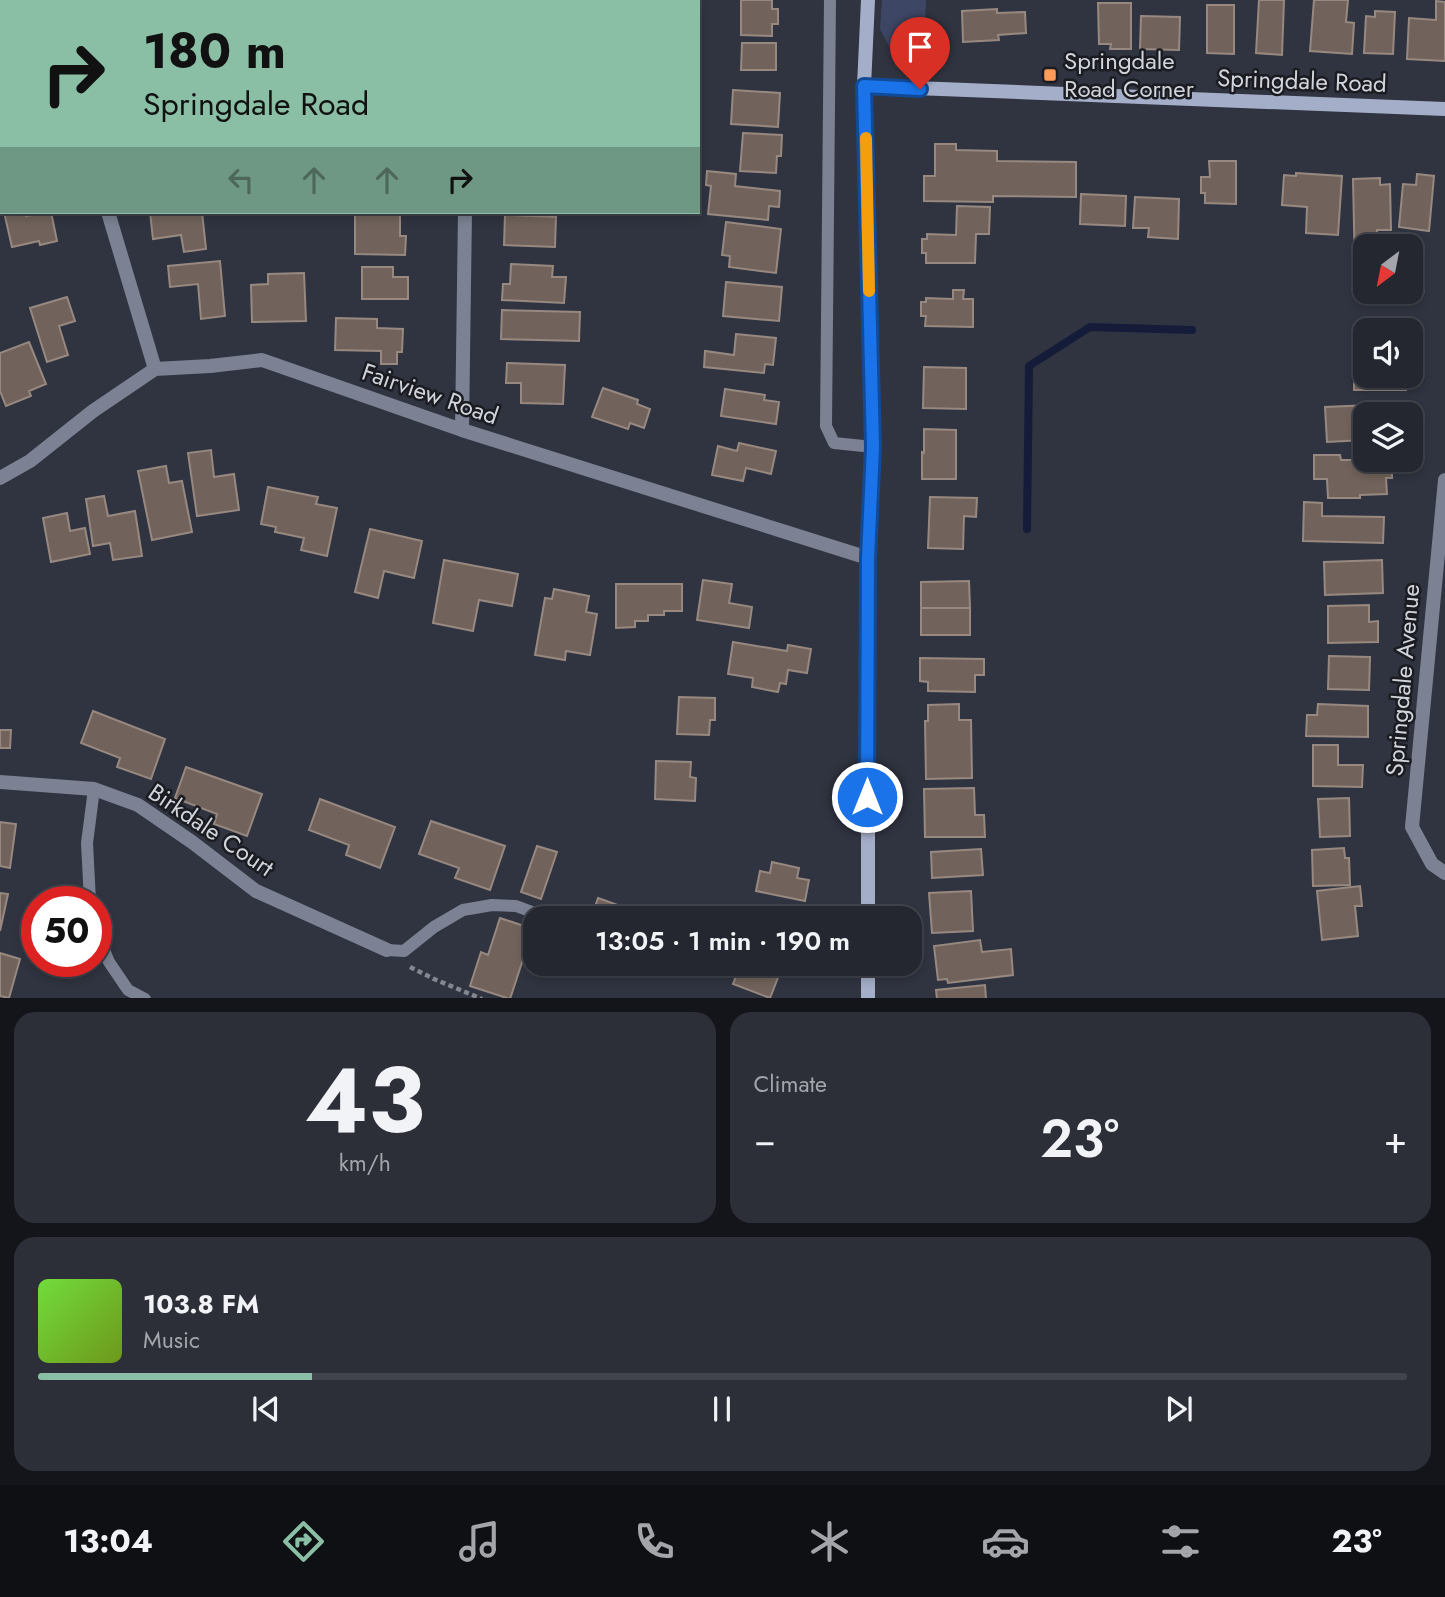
<!DOCTYPE html>
<meta charset="utf-8">
<style>
body{margin:0;font-family:Jost,sans-serif;background:#2c2f38;color:#f1f3f6;height:100vh;display:flex;flex-direction:column;font-size:26px;white-space:nowrap}
*{box-sizing:border-box;margin:0}
p{font-size:23px;color:#a3a5ab}
.icon{flex:none;width:38px;height:38px;fill:none;stroke:currentColor;stroke-width:2;stroke-linecap:round;stroke-linejoin:round}
.map{position:relative;height:998px;overflow:hidden}
.side{display:flex;flex-direction:column;gap:14px;padding:14px;background:#14151a;flex:1}
.side>*{flex:none}
.guide{position:absolute;left:0px;top:0px;width:700px;height:214px;box-shadow:0 4px 10px #0003,0 0 0 2px #41444c;background:#8abfa5;color:#111;overflow:hidden}
.needle{width:46px;rotate:212deg}
.controls{position:absolute;left:1353px;top:234px;display:grid;gap:14px}
.controls a{display:grid;place-items:center;width:70px;height:70px;border-radius:14px;background:#242730;box-shadow:0 4px 10px #0003,0 0 0 2px #41444c;font-size:35px}
.speed{position:absolute;left:21px;top:886px;display:flex;gap:14px;font-size:35px;font-weight:700;text-align:center}
.speed>*{display:grid;place-content:center;width:91px;height:91px;border-radius:50%;background:#242730;box-shadow:0 4px 10px #0003,0 0 0 2px #41444c;line-height:1}
.speed .limit{border:10px solid #d22;background:#fff;color:#111}
.pin{position:absolute;display:grid;place-items:center;width:60px;height:60px;color:#fff;margin:-72px -30px;border-radius:50% 50% 50% 0;rotate:-45deg;box-shadow:0 0 7px #0007}
.pin .icon{rotate:45deg}
.me{position:absolute;width:77px;margin:-38px;rotate:0deg;stroke-linejoin:round;filter:drop-shadow(0 0 5px #0008)}
.turn{display:flex;align-items:center;gap:24px;height:147px;padding:0 28px;font-size:32px}
.turn .icon{width:91px;height:91px;stroke-width:2.5}
.turn b{display:block;font-size:49px;line-height:60px}
.lanes{display:flex;align-items:center;height:66px;padding:0 28px;background:#0003;justify-content:center;gap:35px;direction:ltr}
.lanes .off{opacity:.35}
.big{font-size:52px;font-weight:600;line-height:1.1}
.side .card{flex:1;display:flex;flex-direction:column;justify-content:center;gap:10px;min-width:0;padding:0 24px;border-radius:21px;background:#2c2f38}
.side .dial{align-items:center;gap:0}
.dial b{font-size:91px;line-height:1}
.song{display:flex;align-items:center;gap:21px}
.cover{width:84px;height:84px;border-radius:10px;background:linear-gradient(135deg,hsl(100 70% 55%),hsl(80 70% 35%))}
.played{height:7px;border-radius:4px;background:linear-gradient(90deg,#8abfa5 20%,#41444c 20%)}
.keys{display:flex;justify-content:space-around;direction:ltr}
.heat{display:flex;justify-content:space-between;align-items:center;font-size:38px;direction:ltr}
.side .tiles{flex:1;display:grid;gap:14px;grid-template-columns:1fr 1fr}
.card:last-child{grid-column:span 2}
.trip{position:absolute;left:523px;top:906px;width:399px;height:70px;border-radius:21px;background:#242730;box-shadow:0 4px 10px #0003,0 0 0 2px #41444c;font-weight:600;line-height:70px;text-align:center}
.tabs{display:flex;height:112px;justify-content:space-around;align-items:center;background:#0e1013;color:#a3a5ab}
.tabs .icon{width:49px;height:49px}
.tabs .on{color:#8abfa5}
.tabs b{font-size:32px;color:#f1f3f6}
.map>svg:first-child{display:block}
</style>
<div class="map">
<svg width="1445" height="999" viewBox="0 0 1445 999">
<rect width="100%" height="100%" fill="#303440"/>
<path fill="#3d4664" d="M882,0H926L925,22L942,66L901,69L880,29Z"/>
<g fill="none" stroke-linecap="round" stroke-linejoin="round">
<path stroke="#141c3a" stroke-width="8" d="M1027,529L1029,366L1090,327L1192,330"/>
</g>
<path fill="#71635b" stroke="#978880" stroke-width="2" d="M0,0H56V2H2V30L0,29Z
M741,0H772V9H778V24H772V36L741,35Z
M1259,0H1284L1282,55L1256,53Z
M1314,0H1348L1346,22L1354,23L1352,54L1310,51Z
M1436,1L1445,2V61L1407,59L1409,18L1436,20Z
M1098,3H1131V49H1110L1111,44H1099Z
M1207,5H1234V54L1207,53Z
M997,9V13L1025,12L1026,33L998,35L999,40L963,42L962,11Z
M1375,11L1395,12L1393,54L1364,53L1366,16L1375,17Z
M1141,16L1180,17L1179,50L1140,49Z
M742,43H776V70H741Z
M733,90L780,93L778,127L731,124Z
M743,133L782,135L781,156H777L776,173L740,171Z
M935,144H956V150L997,151V161L1076,162V197L993,196V202L924,201V176H935Z
M1209,161H1236V204L1205,203V193H1201V177H1210Z
M707,171L736,174L735,186L780,191L779,207L769,206L768,220L708,214L711,186L706,185Z
M1296,173L1342,176L1338,235L1306,233L1307,207L1282,205L1284,175L1296,176Z
M1417,174L1434,176L1429,231L1399,227L1403,184L1416,185Z
M1380,178V185L1390,184L1391,230H1377V236H1367L1365,270H1355L1353,179Z
M1081,194L1126,196L1125,226L1080,224Z
M1135,197L1179,199L1178,239L1148,237L1149,228H1133Z
M957,206L990,207L989,234H976L975,263H926V253H922V239H927V234L956,235Z
M4,212H25L26,216L51,212L57,241L40,245L39,241L12,247Z
M150,212H202L206,249L184,252L181,235L153,239Z
M355,212H400V236H406L405,255L355,254Z
M505,215L556,217L555,247L504,245Z
M726,222L781,229L776,273L729,267L730,256L722,255Z
M220,261L225,316L201,319L198,284L170,287L168,266Z
M511,264L553,266L552,277H566L564,303L502,300L503,284H510Z
M362,267H393V277H408V299H362Z
M304,273L306,321L252,322L251,285L268,284V274Z
M1410,273H1423L1424,292L1398,294V292H1410Z
M726,282L782,287L779,321L723,316Z
M953,290H964L963,299H973V327L925,326L926,316H921V302H926V298L953,299Z
M67,297L75,321L59,326L68,355L47,362L30,308Z
M502,310L580,312L579,341L501,339Z
M336,318L377,319V328L403,329L402,352H397V364H381V351L335,350Z
M736,334L776,338L773,365L765,364L764,373L704,367L705,351L734,355Z
M29,342L46,384L29,391L31,396L6,406L0,391V353Z
M1354,356H1365V376H1406V390H1354Z
M507,363L565,365L563,404L521,403V383H506Z
M924,367L966,368V409L923,408Z
M603,388L638,400L637,404L650,409L644,428L630,423L628,429L592,417Z
M725,389L765,395L764,400L779,402L776,424L721,416Z
M1394,404V415H1365V440L1327,442L1325,407Z
M924,429L956,430V479H922V452L924,453Z
M739,443L776,451L771,474L746,468L743,481L712,475L718,446L737,451Z
M211,450L214,477L234,474L239,510L197,516L188,453Z
M1314,455H1340L1341,460H1392V478H1386L1387,494L1360,495V498H1328L1327,479H1314Z
M166,466L169,483L182,481L192,532L152,540L138,471Z
M268,487L318,497L316,504L337,508L327,556L301,550L304,538L275,532L276,527L261,524Z
M104,496L108,516L135,511L142,556L113,560L110,543L93,546L86,499Z
M930,497L977,498L976,517L964,516L963,549L928,548Z
M1304,502L1322,503V516L1384,517L1383,543L1303,541Z
M67,513L70,531L85,528L90,554L51,562L43,518Z
M370,529L422,541L414,578L384,571L378,598L355,592Z
M444,560L518,574L512,606L479,600L473,631L433,623Z
M1382,560L1383,593L1325,595L1324,562Z
M703,580L732,584L729,603L752,607L749,628L697,620Z
M969,581L970,608H921V582Z
M616,584H682V611H664V615H648V621H635V627L616,628Z
M554,589L589,596L586,612L597,614L590,655L566,651L565,660L535,655L545,598L552,599Z
M1369,605V622L1378,621V642L1328,643V606Z
M921,608H970V635H921Z
M733,642L787,651L788,645L811,649L807,673L788,670L786,684L780,683L778,692L752,687L753,678L728,674Z
M1329,656L1370,657L1369,690L1328,689Z
M920,658L984,659V675H975V692L928,691V682L920,681Z
M679,697L715,698V720H710L709,735L677,734Z
M959,704V720H971L972,778L926,779L925,721H928V705Z
M1318,704L1368,706V737L1306,736L1307,715H1317Z
M93,711L165,739L151,779L117,767L120,758L81,743Z
M0,730H11L10,748H0Z
M1313,745H1338V765H1363L1362,787L1313,786Z
M656,761L691,762L690,777L696,778L695,801L655,799Z
M186,767L262,794L247,836L214,824L217,814L175,798Z
M974,788L975,815H984L985,837H925L924,789Z
M1349,798L1350,836L1320,837L1318,799Z
M320,799L395,827L380,868L346,855L349,845L309,830Z
M431,821L505,846L490,890L455,878L459,868L419,854Z
M0,822L16,824L10,868L0,866Z
M537,846L557,852L541,899L521,892Z
M1344,848L1345,858H1349L1350,885L1313,886L1312,850Z
M981,849L983,875L932,878L931,852Z
M772,862L799,868L797,878L809,880L805,901L756,891L760,871L770,873Z
M1360,886L1362,906H1355L1358,936L1322,940L1317,891Z
M971,891L973,931L932,933L929,893Z
M0,893L8,894L0,931Z
M598,898L618,905L613,919H591Z
M500,918L533,929L510,999L470,986L481,952L488,955Z
M980,940L982,952L1011,949L1013,975L948,983L947,979L938,980L934,946Z
M0,953L20,959L9,998L0,996Z
M741,964H778L777,968L781,970L770,998L733,984Z
M985,985L986,999H937L936,990Z"/>
<g fill="none" stroke-linecap="round" stroke-linejoin="round">
<path stroke="#838790" stroke-width="4.5" stroke-dasharray="5 3.5" stroke-linecap="butt" d="M410,967L434,979L482,999"/>
<path stroke="#7c8293" stroke-width="12" d="M830,0L826,426L834,443L873,447
M90,901L87,843L94,789
M96,931L109,962L128,990L145,999
M387,950L404,951L434,927L463,910L492,905L516,906L551,919"/>
<path stroke="#7c8293" stroke-width="14" d="M113,2V0
M467,2V0
M0,136H2
M108,212L155,369
M462,430L465,212
M0,478L30,461L93,411L155,369L210,366L262,360L462,430L868,558
M1445,480L1412,827L1432,864L1445,873
M0,782L94,789L138,805L192,842L256,891L387,950"/>
<path stroke="#a5aec9" stroke-width="14" d="M864,86L1445,109
M868,919V558L873,447L864,86L868,0
M868,964V999"/>
</g>
<g fill="none" stroke-linecap="round" stroke-linejoin="round">
<g stroke="#114b97" stroke-width="18">
<path id="route" d="M867,797L868,558L873,447L864,86L920,89"/>
</g>
<use href="#route" stroke="#1a73e8" stroke-width="12"/>
<path stroke="#f59e0b" stroke-width="12" d="M866,138L869,291"/>
</g>
<rect fill="#ff9b59" stroke="#1a1c21" stroke-width="2.5" x="1043" y="68" width="14" height="14" rx="3.5"/>
<g text-anchor="middle" stroke-width="5" stroke-linejoin="round" paint-order="stroke">
<g font-size="24" fill="#d1d4db" stroke="#1a1c21" text-anchor="start">
<text x="1064" y="69">Springdale<tspan x="1064" dy="28">Road Corner</tspan></text>
</g>
<g font-size="24" fill="#d1d4db" stroke="#1a1c21">
<text transform="translate(1302 81) rotate(2)" y="8">Springdale Road</text>
<text transform="translate(430 394) rotate(19)" y="8">Fairview Road</text>
<text transform="translate(1403 680) rotate(-85)" y="8">Springdale Avenue</text>
<text transform="translate(211 830) rotate(34)" y="8">Birkdale Court</text>
</g>
</g>
</svg>
<div class="controls">
<a><svg class="needle" viewBox="-14 -14 28 28"><path d="M0-13l5 13h-10z" fill="#e53935"/><path d="M0 13l5-13h-10z" fill="#a3a5ab"/></svg></a>
<a><svg class="icon" aria-label="sound" viewBox="0 0 24 24"><path d="M4 9h4l5-4v14l-5-4H4zM17 9q2 3 0 6"/></svg></a>
<a><svg class="icon" aria-label="layers" viewBox="0 0 24 24"><path d="M12 4l9 5-9 5-9-5zM3 14l9 5 9-5"/></svg></a>
</div>
<div class="speed"><div class="limit">50</div></div>
<div class="pin" style="left:920px;top:89px;background:#d93025"><svg class="icon" aria-label="arrive" viewBox="0 0 24 24"><path d="M6 21V4h12l-3 4 3 4H6"/></svg></div>
<svg class="me" style="left:867px;top:797px" viewBox="-20 -20 40 40"><circle r="17" fill="#1a73e8" stroke="#fff" stroke-width="3"/><path d="M0-11L8 9 0 5-8 9z" fill="#fff"/></svg>
<div class="trip">13:05 · 1 min · 190 m</div>
<div class="guide">
<div class="turn"><svg class="icon" aria-label="right" viewBox="0 0 24 24"><path d="M7 20v-9h11M14 6l5 5-5 5"/></svg><div><b>180 m</b>Springdale Road</div></div>
<div class="lanes"><svg class="icon off" aria-label="left" viewBox="0 0 24 24"><path d="M17 20v-9H6M10 6l-5 5 5 5"/></svg><svg class="icon off" aria-label="ahead" viewBox="0 0 24 24"><path d="M12 20V5M6 11l6-6 6 6"/></svg><svg class="icon off" aria-label="ahead" viewBox="0 0 24 24"><path d="M12 20V5M6 11l6-6 6 6"/></svg><svg class="icon" aria-label="right" viewBox="0 0 24 24"><path d="M7 20v-9h11M14 6l5 5-5 5"/></svg></div>
</div>
</div>
<section class="side">
<div class="tiles">
<div class="card dial"><b>43</b><p>km/h</p></div>
<div class="card"><p>Climate</p>
<div class="heat"><a>−</a><b class="big">23°</b><a>+</a></div>
</div>
<div class="card">
<div class="song"><i class="cover"></i><div><b>103.8 FM</b><p>Music</p></div></div>
<div class="played"></div>
<div class="keys"><svg class="icon" aria-label="previous" viewBox="0 0 24 24"><path d="M18 5L8 12l10 7zM5 5v14"/></svg><svg class="icon" aria-label="pause" viewBox="0 0 24 24"><path d="M8 5v14M16 5v14"/></svg><svg class="icon" aria-label="next" viewBox="0 0 24 24"><path d="M6 5l10 7-10 7zM19 5v14"/></svg></div>
</div>
</div>
</section>
<nav class="tabs">
<b>13:04</b>
<svg class="icon on" aria-label="directions" viewBox="0 0 24 24"><path d="M12 3l9 9-9 9-9-9zM9 14v-3h6M13 9l2 2-2 2"/></svg>
<svg class="icon" aria-label="music" viewBox="0 0 24 24"><path d="M9 18V5l10-2v13"/><circle cx="6" cy="18" r="3"/><circle cx="16" cy="16" r="3"/></svg>
<svg class="icon" aria-label="phone" viewBox="0 0 24 24"><path d="M5 4h4l2 5-3 2q2 4 5 5l2-3 5 2v4C11 20 4 13 5 4z"/></svg>
<svg class="icon" aria-label="climate" viewBox="0 0 24 24"><path d="M12 3v18M4 7l16 10M4 17L20 7"/></svg>
<svg class="icon" aria-label="car" viewBox="0 0 24 24"><path d="M5 17H2v-5l4-1 3-4h7l3 4 3 1v5h-3M9 17h6M6 11h13"/><circle cx="7" cy="17" r="2"/><circle cx="17" cy="17" r="2"/></svg>
<svg class="icon" aria-label="filters" viewBox="0 0 24 24"><path d="M4 7h16M4 17h16"/><circle cx="9" cy="7" r="2"/><circle cx="15" cy="17" r="2"/></svg>
<b>23°</b>
</nav>
